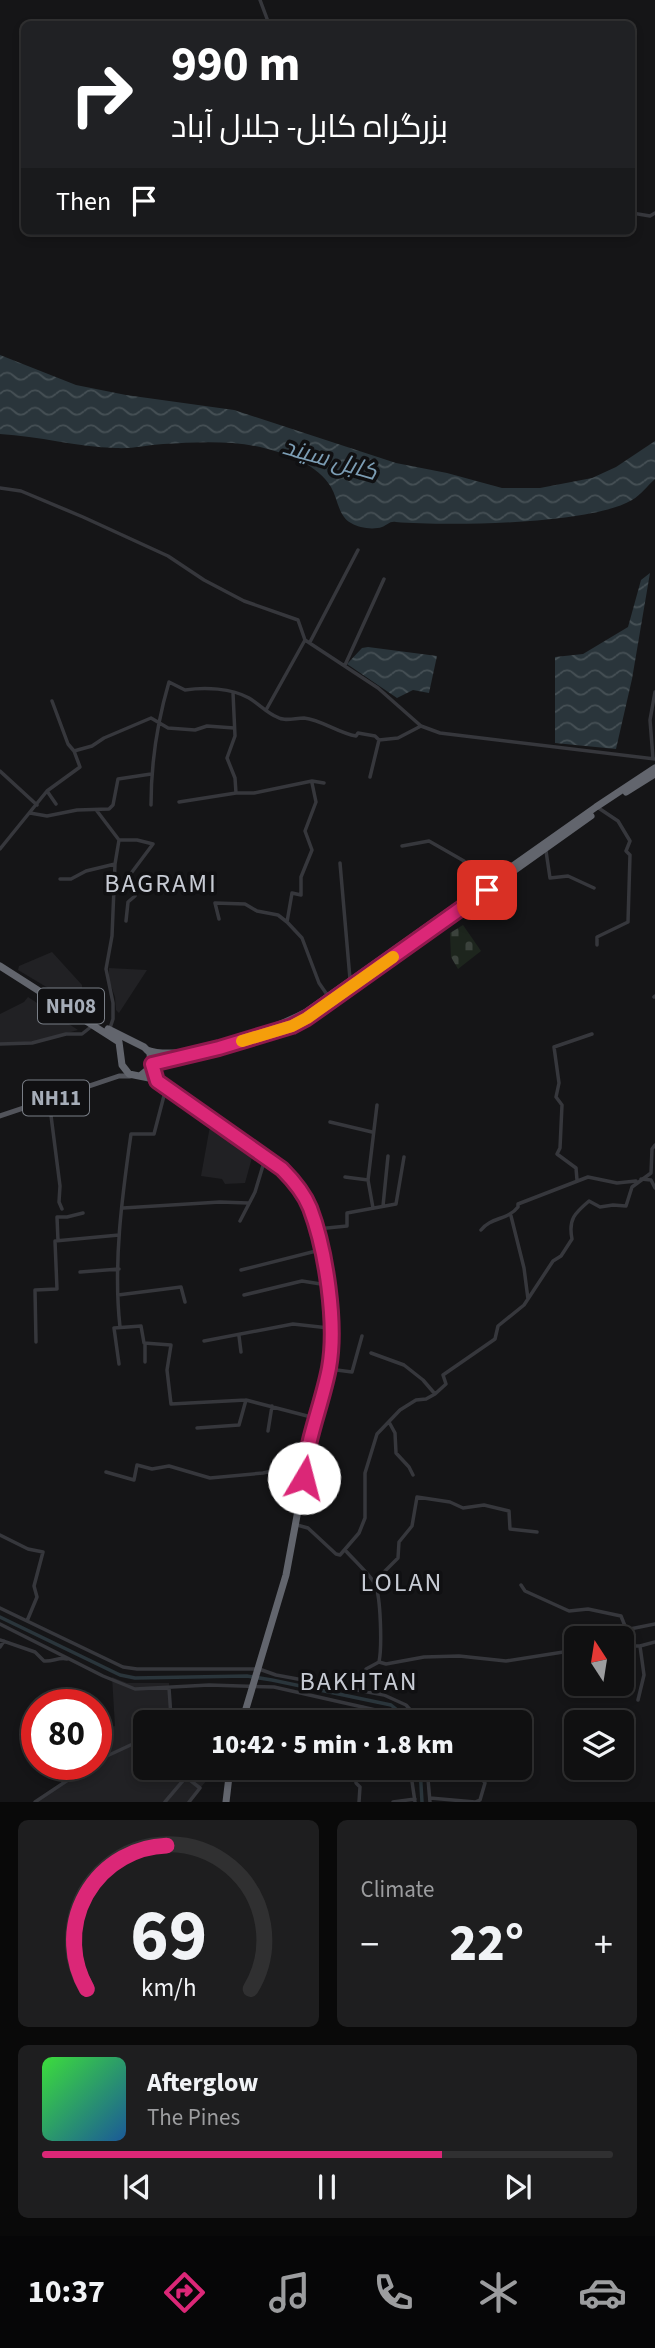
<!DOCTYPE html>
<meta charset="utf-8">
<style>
body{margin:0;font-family:"Source Sans 3",Cairo,sans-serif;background:#1e1e1f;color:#f1f3f6;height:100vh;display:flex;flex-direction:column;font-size:26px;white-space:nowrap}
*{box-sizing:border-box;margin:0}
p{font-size:23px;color:#9c9d9f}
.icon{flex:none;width:38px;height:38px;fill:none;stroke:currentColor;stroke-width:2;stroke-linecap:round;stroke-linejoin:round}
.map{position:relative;height:1802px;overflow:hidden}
.sheet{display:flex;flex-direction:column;gap:18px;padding:18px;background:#090909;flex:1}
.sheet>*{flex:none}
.banner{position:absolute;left:21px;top:21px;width:614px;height:214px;border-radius:10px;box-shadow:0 4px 10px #0003,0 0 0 2px #303031;background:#202124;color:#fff;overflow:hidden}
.needle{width:46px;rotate:348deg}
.controls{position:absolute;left:564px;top:1626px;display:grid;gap:14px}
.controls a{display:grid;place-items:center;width:70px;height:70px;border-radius:10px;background:#101011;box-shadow:0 4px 10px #0003,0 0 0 2px #303031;font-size:35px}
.speed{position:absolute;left:21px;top:1689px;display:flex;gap:14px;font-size:35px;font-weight:700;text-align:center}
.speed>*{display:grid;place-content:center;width:91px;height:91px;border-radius:50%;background:#101011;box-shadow:0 4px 10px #0003,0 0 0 2px #303031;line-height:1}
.speed .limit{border:10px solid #d22;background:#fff;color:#111}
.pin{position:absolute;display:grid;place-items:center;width:60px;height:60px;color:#fff;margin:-30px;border-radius:14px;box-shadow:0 4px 10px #0006}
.me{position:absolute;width:77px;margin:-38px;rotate:8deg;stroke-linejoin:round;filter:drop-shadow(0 0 5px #0008)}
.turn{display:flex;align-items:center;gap:24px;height:147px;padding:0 35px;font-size:32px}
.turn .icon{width:91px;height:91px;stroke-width:2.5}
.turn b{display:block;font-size:49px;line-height:60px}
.then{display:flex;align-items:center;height:66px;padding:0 35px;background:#0003;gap:14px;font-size:26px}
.big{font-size:52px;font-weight:800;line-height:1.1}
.sheet .widget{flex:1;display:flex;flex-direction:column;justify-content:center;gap:10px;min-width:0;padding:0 24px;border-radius:10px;background:#1e1e1f}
.sheet .dial{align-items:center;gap:0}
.dial svg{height:182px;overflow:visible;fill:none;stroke:#303031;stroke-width:7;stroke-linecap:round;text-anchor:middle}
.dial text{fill:#f1f3f6;stroke:none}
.song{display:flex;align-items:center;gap:21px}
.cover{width:84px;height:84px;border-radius:10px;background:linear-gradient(135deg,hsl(120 70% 55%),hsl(210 70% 35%))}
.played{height:7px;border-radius:4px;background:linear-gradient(90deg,#db2777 70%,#303031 70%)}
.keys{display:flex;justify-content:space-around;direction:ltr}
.heat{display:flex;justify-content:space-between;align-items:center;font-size:38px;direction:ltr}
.sheet .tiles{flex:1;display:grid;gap:18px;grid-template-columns:1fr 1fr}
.widget:last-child{grid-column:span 2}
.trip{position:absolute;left:133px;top:1710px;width:399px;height:70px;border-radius:10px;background:#101011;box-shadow:0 4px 10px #0003,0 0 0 2px #303031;font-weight:800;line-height:70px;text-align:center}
.menu{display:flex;height:112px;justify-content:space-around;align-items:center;background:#060607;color:#9c9d9f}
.menu .icon{width:49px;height:49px}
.menu .current{color:#db2777}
.menu b{font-size:32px;color:#f1f3f6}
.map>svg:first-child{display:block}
</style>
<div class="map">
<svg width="655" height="1802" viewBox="0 0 655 1802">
<defs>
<pattern id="cemetery-stones" width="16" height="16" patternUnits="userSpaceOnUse" patternTransform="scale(1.75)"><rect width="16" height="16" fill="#1d251d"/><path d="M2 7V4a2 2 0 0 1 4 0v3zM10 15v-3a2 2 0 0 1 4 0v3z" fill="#3b423c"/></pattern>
<pattern id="water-waves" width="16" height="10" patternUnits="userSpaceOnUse" patternTransform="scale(1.75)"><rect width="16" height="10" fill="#2a353b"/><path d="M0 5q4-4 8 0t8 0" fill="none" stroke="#465055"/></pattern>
</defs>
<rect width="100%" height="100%" fill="#151517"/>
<path fill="#212124" d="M52,952L82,985L83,1009L18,970L19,966Z
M109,968L147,970L119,1013L116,1010L115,997L109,980Z
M28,997L78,1030L30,1043H0V1014L24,1002Z
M210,1126L225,1131L253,1154L245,1183L225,1184L222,1179L201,1176Z
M112,1677L127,1683H169L170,1722H145V1768H211L208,1779L188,1802H35L63,1781L58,1764H96V1730L115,1726Z"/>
<path fill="url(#cemetery-stones)" d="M463,925L481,951L458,969L451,957L450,933Z"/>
<path fill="url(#water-waves)" d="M0,355L76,385L126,395L234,410L396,463L447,473L502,488H540L592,478L616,467L655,441V479C647,486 641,495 632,500C590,525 446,526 396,522C389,521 388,525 382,527C373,530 359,528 351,523C338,516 338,499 331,487C318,465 288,454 264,448C232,440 196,442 163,444C147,445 132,449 116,448C77,447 39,436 0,434Z
M650,573L632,679L616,749L555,743V657L583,654L628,627L641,580Z
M368,647L437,656L429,693L413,690L397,698L347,664L362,648Z"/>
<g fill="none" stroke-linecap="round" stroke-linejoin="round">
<path stroke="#2a353b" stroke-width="2" d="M207,1778L214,1768"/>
<path stroke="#2a353b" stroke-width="3.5" d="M0,1617L120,1675L135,1678L247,1676L272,1680L391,1705L412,1722
M420,1768L422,1802"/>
<path stroke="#36373c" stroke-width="3.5" d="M260,0L269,24
M632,213L650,216L655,213
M0,488L21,491L83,517L168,556L204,580L244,601L298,620L305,640L378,688L421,726L440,733L655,759
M310,642L358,550
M345,665L384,579
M233,693L235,736L227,758L235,778L236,793
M52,701L68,744L74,751
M266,710L305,640
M653,758L650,720L655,692
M0,771L37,805
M370,777L379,740L398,738L421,726
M47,791L56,804
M179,802L236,793H254L312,781L324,783
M151,805C151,762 157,723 169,682L185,690C205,687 231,688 249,698C259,704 267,713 277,717C285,722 295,718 304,718C322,720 338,733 356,736L358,733L375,736L379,740
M30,813L47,816L77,810L109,809L113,805L118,779L151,774
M119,840H137L153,844L129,876L135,889V896L128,902L126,921
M402,846L429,841L464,861L488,883
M0,849L47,791L80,767L74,751L92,746L104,738L151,718L168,728L195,730L207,726L234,728
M546,851L550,878L568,876L594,888
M340,863L350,979
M60,879H71L86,871L115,864L119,840L97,811
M219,919L215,903L245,904L257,911L278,915L287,922L302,938L319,983L328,996
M287,922L292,893L301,895V877L312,850L305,831L316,802L312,783
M597,945V937L628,922L630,855L626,851L630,841L618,821L600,809
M654,997L655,996
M110,1028L113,1019V1003L106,969L112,936L115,864
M0,1044L32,1043L66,1034H82L92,1026
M49,1100L60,1186L59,1202L62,1209
M330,1122L372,1132
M345,1177L368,1180
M641,1179L651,1180L655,1188
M577,1180L576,1168L557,1154L560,1148L562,1105L556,1097L559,1083L554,1047L592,1034
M383,1206L388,1156
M123,1208L220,1202L248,1203
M373,1208L368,1180L377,1105
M511,1216L524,1268L528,1299
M240,1221L255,1192L265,1159
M317,1229L347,1226V1213L396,1204L404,1157
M481,1230C491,1217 508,1220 518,1207V1204L588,1177L617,1183L636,1181
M58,1241L57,1217H67L83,1213
M241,1270L320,1250
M80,1272L119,1269
M118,1295L181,1287L185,1302
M244,1295L302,1281L327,1285
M120,1327C113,1264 122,1197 131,1134H154L166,1088
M239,1336L241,1352
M204,1341L293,1324L329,1328
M36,1342L35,1290L57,1289L55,1241L119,1235
M371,1353L404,1365L423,1380L435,1394
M145,1362V1343
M119,1364L114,1328L141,1326L144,1343L171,1345L167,1370L171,1404L246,1400L315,1418
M329,1369L352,1372L362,1336
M389,1422L395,1433L396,1453L409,1467L413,1475
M197,1428L239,1425L246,1400
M268,1431L272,1406
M106,1472L134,1480L137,1465L152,1469L169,1466L210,1478L263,1473L304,1464
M297,1525L308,1528L336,1554L340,1555L359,1533L365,1518V1473L377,1434L400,1410L416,1400L426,1399L435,1394L446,1384L443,1375L495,1339L498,1326L524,1305L553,1261L561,1256L572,1239C568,1219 575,1213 589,1201L600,1207L613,1205L626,1206L632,1187L651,1173L652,1149L655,1145
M0,1535L28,1549L43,1552L34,1586L37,1597L27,1621
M345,1550C352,1558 371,1576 375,1584C381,1597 382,1647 379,1662
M374,1582L398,1558L399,1542L412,1526L417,1497L450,1502L463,1508L484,1505L509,1511L510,1529L537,1532
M521,1585L525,1591L569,1611L588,1609L621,1616L633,1646
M0,1608L123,1667L137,1669H259L276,1675L384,1695L406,1705L421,1722
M0,1624L103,1676L135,1689L209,1685L274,1687L389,1713L401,1722
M625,1630L655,1624
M0,1640L35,1652L44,1661C53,1662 58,1657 67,1659
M621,1646H640L644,1675L638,1700
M640,1646L655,1642
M0,1647L4,1641
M169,1688L171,1717L169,1722
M366,1691V1669L379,1662L386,1664L424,1657L459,1656L506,1661L576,1650
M362,1722L363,1707
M484,1722V1718
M96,1761L135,1743L145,1735
M355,1768L356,1783L360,1787L359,1802
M410,1768L415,1802
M427,1768L430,1802
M430,1798L475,1802L480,1800L485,1783L482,1779V1768
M35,1802L92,1764
M165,1802L186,1777
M189,1802L200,1788L186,1777L197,1768
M393,1802L415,1799"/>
<path stroke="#52545b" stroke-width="5" d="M0,1116L119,1076H130"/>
<path stroke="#62656d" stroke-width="7" d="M626,792L655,774
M0,966L119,1042L122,1065L129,1074L149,1078L167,1086L282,1169L297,1185L310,1210L325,1265L330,1304V1360L317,1419L307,1449L304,1478L286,1575L242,1722
M108,1029L144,1047L150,1053L151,1067L140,1076
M278,1030L307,1018L591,816
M147,1050C183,1063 273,1030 306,1012L596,807L655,768
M152,1064L182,1057
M226,1802L230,1768"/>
</g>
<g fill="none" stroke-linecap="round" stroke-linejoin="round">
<g stroke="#8e194d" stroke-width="18">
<path id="route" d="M304,1478C306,1440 322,1405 329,1368C337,1324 326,1250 310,1208C304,1193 293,1180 282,1169L157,1081L152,1064L219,1048L292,1026L307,1018L487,890"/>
</g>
<use href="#route" stroke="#db2777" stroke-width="12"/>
<path stroke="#f59e0b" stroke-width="12" d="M242,1041L292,1026L307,1018L393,957"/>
</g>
<g text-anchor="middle" stroke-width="7" stroke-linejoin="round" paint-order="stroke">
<g fill="#101012" stroke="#797e86" stroke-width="2">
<rect x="38" y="988.5" width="66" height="35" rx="5"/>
<rect x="23" y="1080.5" width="66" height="35" rx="5"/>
</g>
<g font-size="21" font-weight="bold" fill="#a6adb8">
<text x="71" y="1013">NH08</text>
<text x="56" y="1105">NH11</text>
</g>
<g font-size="24" font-style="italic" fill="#7c9db4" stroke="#101012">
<text transform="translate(330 459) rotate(16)" y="8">کابل سيند</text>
</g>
<g font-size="26" letter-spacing="2" fill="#c7cbd4" stroke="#101012">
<text x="161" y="892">BAGRAMI</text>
<text x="402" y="1591">LOLAN</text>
<text x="359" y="1690">BAKHTAN</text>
</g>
</g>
</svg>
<div class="controls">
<a><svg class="needle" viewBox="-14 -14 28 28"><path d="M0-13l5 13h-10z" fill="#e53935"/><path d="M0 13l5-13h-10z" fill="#9c9d9f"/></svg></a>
<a><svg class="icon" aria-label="layers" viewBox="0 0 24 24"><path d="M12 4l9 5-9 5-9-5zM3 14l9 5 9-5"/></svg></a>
</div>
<div class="speed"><div class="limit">80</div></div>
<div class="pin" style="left:487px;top:890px;background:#d93025"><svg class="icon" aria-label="arrive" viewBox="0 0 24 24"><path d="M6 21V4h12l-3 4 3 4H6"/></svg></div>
<svg class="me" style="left:304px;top:1478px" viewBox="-20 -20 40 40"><circle r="19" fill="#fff"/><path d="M0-13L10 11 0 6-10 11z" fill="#db2777"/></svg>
<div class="trip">10:42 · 5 min · 1.8 km</div>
<div class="banner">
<div class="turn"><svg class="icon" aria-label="right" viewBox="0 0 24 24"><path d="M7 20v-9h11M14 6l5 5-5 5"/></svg><div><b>990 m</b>بزرگراه کابل- جلال آباد</div></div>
<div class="then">Then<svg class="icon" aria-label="arrive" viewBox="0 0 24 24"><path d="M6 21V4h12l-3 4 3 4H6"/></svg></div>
</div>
</div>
<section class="sheet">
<div class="tiles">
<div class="widget dial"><svg viewBox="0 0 100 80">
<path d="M14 69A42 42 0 1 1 86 69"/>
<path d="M14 69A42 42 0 0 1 49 6" stroke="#db2777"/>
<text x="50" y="56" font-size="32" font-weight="700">69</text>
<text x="50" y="72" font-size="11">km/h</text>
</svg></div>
<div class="widget"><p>Climate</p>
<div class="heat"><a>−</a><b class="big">22°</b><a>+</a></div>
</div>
<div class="widget">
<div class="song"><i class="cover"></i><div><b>Afterglow</b><p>The Pines</p></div></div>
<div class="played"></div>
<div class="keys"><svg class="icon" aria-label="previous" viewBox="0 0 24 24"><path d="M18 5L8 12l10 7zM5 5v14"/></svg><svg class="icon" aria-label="pause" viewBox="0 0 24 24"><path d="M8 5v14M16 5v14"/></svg><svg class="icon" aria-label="next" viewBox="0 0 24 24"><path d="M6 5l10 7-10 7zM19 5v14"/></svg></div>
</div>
</div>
</section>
<nav class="menu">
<b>10:37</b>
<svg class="icon current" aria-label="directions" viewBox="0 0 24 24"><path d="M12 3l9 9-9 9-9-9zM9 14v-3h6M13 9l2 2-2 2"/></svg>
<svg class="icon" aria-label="music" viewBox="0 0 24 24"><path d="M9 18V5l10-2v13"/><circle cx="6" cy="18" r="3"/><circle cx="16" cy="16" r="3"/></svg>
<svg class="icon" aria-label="phone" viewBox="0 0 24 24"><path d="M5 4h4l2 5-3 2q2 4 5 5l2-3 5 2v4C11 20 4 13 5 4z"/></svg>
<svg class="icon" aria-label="climate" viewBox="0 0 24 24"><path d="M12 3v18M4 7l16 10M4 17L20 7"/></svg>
<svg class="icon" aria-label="car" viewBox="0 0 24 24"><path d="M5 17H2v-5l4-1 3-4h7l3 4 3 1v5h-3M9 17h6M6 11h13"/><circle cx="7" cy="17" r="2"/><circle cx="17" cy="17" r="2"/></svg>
</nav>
